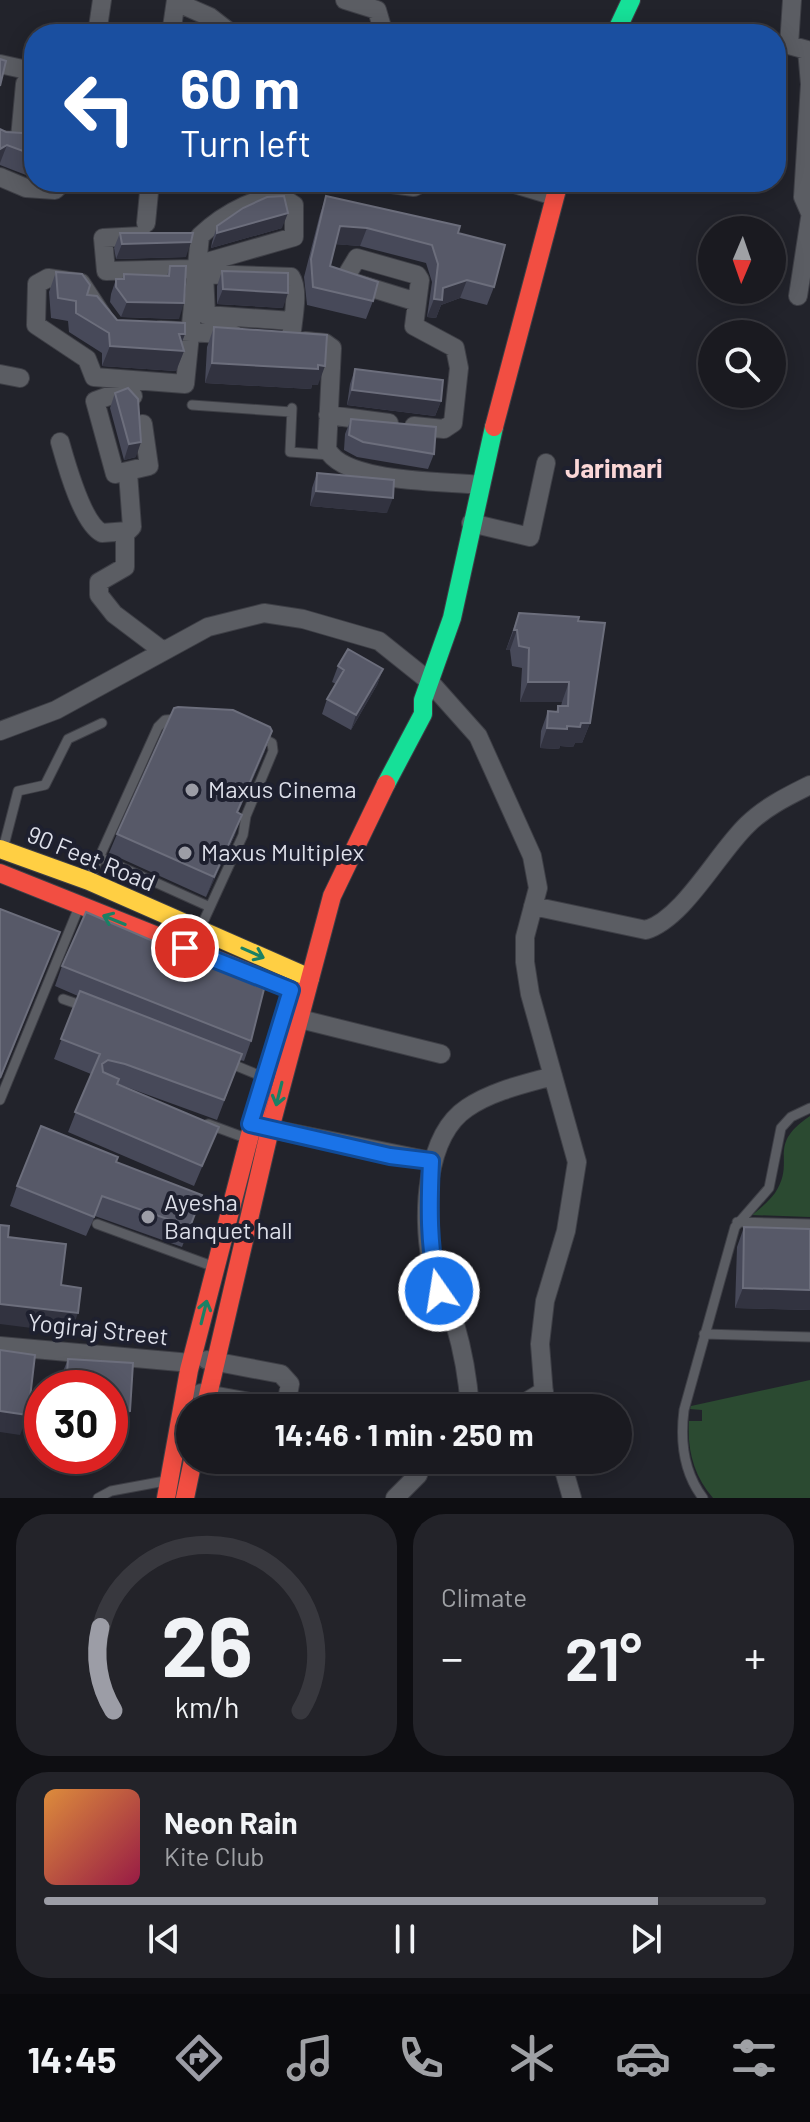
<!DOCTYPE html>
<meta charset="utf-8">
<style>
body{margin:0;font-family:Barlow,sans-serif;background:#232329;color:#f1f3f6;height:100vh;display:flex;flex-direction:column;font-size:30px;white-space:nowrap}
*{box-sizing:border-box;margin:0}
p{font-size:26px;color:#9fa1a5}
.icon{flex:none;width:44px;height:44px;fill:none;stroke:currentColor;stroke-width:2;stroke-linecap:round;stroke-linejoin:round}
.map{position:relative;height:1498px;overflow:hidden}
.panel{display:flex;flex-direction:column;gap:16px;padding:16px;background:#0e0e12;flex:1}
.panel>*{flex:none}
.hud{position:absolute;left:24px;top:24px;width:762px;height:168px;border-radius:32px;box-shadow:0 4px 20px #0003,0 0 0 2px #38383e;background:#1a4fa0;color:#fff;overflow:hidden}
.needle{width:52px;rotate:182deg}
.tools{position:absolute;left:698px;top:216px;display:grid;gap:16px}
.tools a{display:grid;place-items:center;width:88px;height:88px;border-radius:50%;background:#1a1a20;box-shadow:0 4px 20px #0003,0 0 0 2px #38383e;font-size:40px}
.speed{position:absolute;left:24px;top:1370px;display:flex;gap:16px;font-size:40px;font-weight:700;text-align:center}
.speed>*{display:grid;place-content:center;width:104px;height:104px;border-radius:50%;background:#1a1a20;box-shadow:0 4px 20px #0003,0 0 0 2px #38383e;line-height:1}
.speed .limit{border:12px solid #d22;background:#fff;color:#111}
.pin{position:absolute;display:grid;place-items:center;width:68px;height:68px;color:#fff;margin:-34px;border:4px solid #fff;border-radius:50%;box-shadow:0 2px 8px #0007}
.me{position:absolute;width:88px;margin:-44px;rotate:347deg;stroke-linejoin:round;filter:drop-shadow(0 0 6px #0008)}
.turn{display:flex;align-items:center;gap:28px;height:168px;padding:0 24px;font-size:36px}
.turn .icon{width:104px;height:104px;stroke-width:2.5}
.turn b{display:block;font-size:56px;line-height:68px}
.big{font-size:60px;font-weight:700;line-height:1.1}
.panel .widget{flex:1;display:flex;flex-direction:column;justify-content:center;gap:12px;min-width:0;padding:0 28px;border-radius:32px;background:#232329}
.panel .dial{align-items:center;gap:0}
.dial svg{height:208px;overflow:visible;fill:none;stroke:#38383e;stroke-width:7;stroke-linecap:round;text-anchor:middle}
.dial text{fill:#f1f3f6;stroke:none}
.song{display:flex;align-items:center;gap:24px}
.cover{width:96px;height:96px;border-radius:12px;background:linear-gradient(135deg,hsl(30 70% 55%),hsl(340 70% 35%))}
.played{height:8px;border-radius:4px;background:linear-gradient(90deg,#9c9da6 85%,#38383e 85%)}
.keys{display:flex;justify-content:space-around;direction:ltr}
.heat{display:flex;justify-content:space-between;align-items:center;font-size:44px;direction:ltr}
.panel .tiles{flex:1;display:grid;gap:16px;grid-template-columns:1fr 1fr}
.widget:last-child{grid-column:span 2}
.trip{position:absolute;left:176px;top:1394px;width:456px;height:80px;border-radius:40px;background:#1a1a20;box-shadow:0 4px 20px #0003,0 0 0 2px #38383e;font-weight:700;line-height:80px;text-align:center}
.dock{display:flex;height:128px;justify-content:space-around;align-items:center;background:#0a0a0d;color:#9fa1a5}
.dock .icon{width:56px;height:56px}
.dock .selected{color:#9c9da6}
.dock b{font-size:36px;color:#f1f3f6}
.map>svg:first-child{display:block}
</style>
<div class="map">
<svg width="810" height="1498" viewBox="0 0 810 1498">
<rect width="100%" height="100%" fill="#22232b"/>
<path fill="#2b4a31" d="M810,1116V1217L752,1215C760,1209 769,1201 775,1193C797,1160 765,1146 810,1116Z
M810,1380V1498H713C694,1476 687,1450 689,1421H702V1410L690,1409L691,1406Z"/>
<g fill="none" stroke-linecap="round" stroke-linejoin="round">
<g stroke="#3e3f46" stroke-width="11">
<path id="lane" d="M192,405L291,412
M292,408L290,452L330,455
M3,849L18,791L45,785L68,739L102,723
M99,857L210,907
M90,878L158,727L165,720L178,719
M200,929L243,835L246,816L273,751L272,743L258,736
M63,999L86,1007
M227,1062L261,1076
M0,1100L79,907
M208,1124L243,1137
M737,1222L810,1224
M97,1224L212,1266
M704,1334L810,1337
M98,1498L111,1491L165,1481
M703,1498C684,1473 680,1441 684,1410L735,1227L769,1188L781,1128L791,1117L810,1108"/>
</g>
<g stroke="#3e3f46" stroke-width="20">
<path id="street" d="M345,0L377,10L384,34
M792,0L789,45L807,50L810,84L803,197L810,213
M176,2L210,17L232,34
M97,34L102,0
M171,34L176,0
M0,64L27,70
M0,140L15,141L20,138L25,84L34,82
M0,177L26,188L55,190L63,182
M377,182L414,187L425,182
M508,182L554,196
M146,223L150,182
M142,236L103,238L106,271L191,269
M798,296L810,218
M102,315L81,283L48,278L37,284L36,325L87,359L94,377L185,384L200,236C219,218 268,184 294,205V237L200,264
M161,330L235,335
M291,340C292,323 300,291 291,277L204,274L206,315L292,321
M305,341L325,343L332,348L327,449C344,483 443,481 479,485
M0,374L20,378
M133,396L128,389L95,401L115,474L149,466L143,424
M328,415L389,423
M414,426L444,429L453,423L459,368L455,348L414,326L420,280L417,275L357,258L348,273L349,281L417,302
M60,442C66,463 82,523 102,533L128,531L132,527L128,473
M471,523L530,537L546,463
M125,532V567L99,582V595L114,614L163,651
M0,731L56,710L208,627L264,613L303,619L379,641L429,681L478,736L532,856L538,888L525,937V962L530,994L577,1162L566,1231L545,1301L540,1344L545,1408
M533,906L646,930C684,918 717,854 747,825C765,807 788,796 810,785
M284,1015L441,1054
M262,1127L431,1161
M0,1346L191,1363
M201,1393L277,1407L287,1400L290,1384L281,1374L207,1360
M470,1408C468,1380 463,1351 455,1324C448,1302 436,1284 431,1261C422,1216 425,1136 467,1108C492,1091 524,1084 553,1076
M516,1408L544,1391
M561,1460L572,1498
M395,1498L418,1475L422,1460"/>
</g>
<g stroke="#3e3f46" stroke-width="20">
<path id="fast" d="M615,34L631,0
M386,784L423,714V700L452,618L494,427"/>
</g>
<g stroke="#3e3f46" stroke-width="20">
<path id="slow" d="M0,849L89,881L310,978"/>
</g>
<g stroke="#3e3f46" stroke-width="20">
<path id="jam" d="M494,427L559,182
M0,873L305,995
M205,1408L270,1129L332,896L386,784
M166,1498L189,1370L267,1069
M185,1498L193,1460"/>
</g>
<use href="#lane" stroke="#5b5d63" stroke-width="9"/>
<use href="#street" stroke="#5b5d63" stroke-width="18"/>
<use href="#fast" stroke="#16e098" stroke-width="18"/>
<use href="#slow" stroke="#ffcf43" stroke-width="18"/>
<use href="#jam" stroke="#f24e42" stroke-width="18"/>
</g>
<path fill="#474959" d="M34,117V176L26,175L0,165V129L6,132L22,133L33,128Z
M326,196L458,233L494,287L487,305L460,298L441,305L436,318L427,317L432,282L426,263L360,246L335,244L330,266L373,301L366,319L307,305L304,277L320,214Z
M217,226L282,228L211,248L212,242Z
M120,233L186,257L116,259L114,248Z
M170,266L179,319L121,317L110,302L111,294L116,279H122L124,274L167,276Z
M222,271L283,308L217,304V286Z
M56,272L117,320L185,334L182,342L184,351L176,371L102,366V353L69,332L68,321L51,318L49,292Z
M214,327L318,385H312L311,389L205,383L207,347Z
M355,369L441,401L435,416L347,405L350,384Z
M115,393L136,457L124,460L110,408Z
M351,419L434,454L428,469L357,457L344,450L345,434Z
M317,473L387,513L310,506L312,488Z
M519,613L578,621L590,723L582,743H575L573,747L560,746L559,749L540,748L541,731L548,711L556,712L558,706H561L562,702H520L522,668L512,666L510,650H506Z
M338,666L383,669L377,685L351,730L322,714L327,699L336,684L332,682Z
M265,751L238,813L235,835L206,897L109,853L117,834Z
M62,966L251,1041L244,1061L240,1060L217,1120L118,1084L211,1146L194,1186L68,1132L91,1074L54,1059L78,996L55,986Z
M116,1162L202,1195L182,1247L95,1216L86,1236L10,1206L17,1186Z
M744,1227L810,1229V1310L735,1308L737,1247Z
M68,1359L133,1363L130,1411L122,1431L110,1430V1388H60V1379Z"/>
<path fill="#323340" d="M7,145L0,163V149Z
M33,155L34,176L26,175Z
M288,213L282,228L211,248L217,233Z
M340,226L367,228L360,246L333,244Z
M191,242L186,257L116,259L122,244Z
M467,280L460,298L441,305L436,318L427,317L434,299L443,288Z
M223,289L288,293L283,308L217,304Z
M127,302L184,303L179,319L121,317Z
M179,334H185L178,351H184L176,371L102,366L110,346Z
M212,363L318,365L325,366L318,385H312L311,389L205,383Z
M352,390L441,401L435,416L347,405Z
M141,442L136,457L124,460L129,444Z
M316,491L393,498L387,513L310,506Z
M514,630H517L510,650H506Z
M383,669L377,685L351,730L356,715Z
M528,682H569L562,702H520Z
M581,723H590L582,743H575L573,747L560,746L559,749L540,748L547,728L567,726Z
M272,731L265,751L229,832L237,812Z
M242,815L235,835L206,897L214,877Z
M60,932L52,952L0,1080V1078Z
M743,1288L810,1290V1310L735,1308Z
M0,1304L78,1313L71,1333L0,1324Z
M110,1410L130,1411L122,1431L110,1430Z
M0,1411L28,1415L20,1435L0,1432Z"/>
<path fill="#575968" stroke="#6c6e7c" stroke-width="2" d="M0,59L6,61L0,86Z
M34,128V155L7,145L0,149V129L6,132L22,133Z
M284,196L288,213L217,233V226L243,208L267,197Z
M326,196L460,226L458,233L505,245L494,287L467,280L443,288L442,300L434,299L438,264L432,245L367,228L340,226L330,266L378,282L373,301L313,287L311,259Z
M120,233H193L191,242L122,244Z
M170,266H186L184,303L127,302L116,287V279H124V274L169,276Z
M222,271L288,273V293L223,289Z
M56,272L82,274L90,285L87,295L97,296L117,320L185,323V334H179L184,351L110,346L109,333L76,313V301L58,298Z
M214,327L327,335L325,366L318,365V369L212,363Z
M355,369L443,380L441,401L352,390Z
M128,388L138,399L141,442L129,444L115,393Z
M351,419L436,427L434,454L363,442L349,435Z
M317,473L394,480L393,498L316,491Z
M519,613L579,617L578,621L605,623L590,723H581L580,727L567,726V729L547,728L548,711L558,712V706H568L569,682H528L529,648L519,646L517,630H514Z
M348,649L383,669L356,715L327,699L344,670L338,666Z
M178,707L233,710L270,727L272,731L237,812L242,815L214,877L117,834L174,708Z
M0,909L60,932L0,1078Z
M86,912L264,989L251,1041L62,966Z
M80,991L242,1054L224,1100L125,1064L108,1060L102,1064L103,1072L119,1079L117,1084L219,1127L202,1166L75,1112L100,1054L61,1039Z
M41,1126L118,1157L116,1162L202,1195L190,1227L102,1196L94,1217L17,1186Z
M0,1225L9,1226L8,1237L66,1244L61,1285L81,1288L78,1313L0,1304Z
M744,1227L810,1229V1290L743,1288Z
M0,1350L35,1355L28,1415L0,1411Z
M68,1359L133,1363L130,1411L110,1410V1388H66Z"/>
<defs><path id="oneway-shaft" d="M-6 0H5M1.5-3L5.5 0L1.5 3" fill="none" stroke-width="1.6" stroke-linecap="round" stroke-linejoin="round" transform="scale(2)"/></defs>
<g stroke="#1a8064">
<use href="#oneway-shaft" transform="translate(114 920) rotate(-158)"/>
<use href="#oneway-shaft" transform="translate(253 953) rotate(24)"/>
<use href="#oneway-shaft" transform="translate(279 1094) rotate(104)"/>
<use href="#oneway-shaft" transform="translate(204 1312) rotate(-76)"/>
</g>
<g fill="none" stroke-linecap="round" stroke-linejoin="round">
<g stroke="#114b97" stroke-width="20">
<path id="route" d="M185,948L291,990L250,1124L390,1156L431,1161C429,1206 428,1247 439,1291"/>
</g>
<use href="#route" stroke="#1a73e8" stroke-width="14"/>
</g>
<g fill="#9c9da6" stroke="#1e202f" stroke-width="3">
<circle cx="192" cy="790" r="8"/>
<circle cx="185" cy="853" r="8"/>
<circle cx="148" cy="1217" r="8"/>
</g>
<g text-anchor="middle" stroke-width="8" stroke-linejoin="round" paint-order="stroke">
<g font-size="24" fill="#dddfe9" stroke="#1e202f" text-anchor="start">
<text x="208" y="798">Maxus Cinema</text>
<text x="201" y="861">Maxus Multiplex</text>
<text x="164" y="1211">Ayesha<tspan x="164" dy="28">Banquet hall</tspan></text>
</g>
<g font-size="24" fill="#dddfe9" stroke="#1e202f">
<text transform="translate(91 859) rotate(22)" y="8">90 Feet Road</text>
<text transform="translate(98 1330) rotate(6)" y="8">Yogiraj Street</text>
</g>
<g font-size="26" font-weight="bold" fill="#fbd7d8" stroke="#1e202f">
<text x="614" y="478">Jarimari</text>
</g>
</g>
</svg>
<div class="tools">
<a><svg class="needle" viewBox="-14 -14 28 28"><path d="M0-13l5 13h-10z" fill="#e53935"/><path d="M0 13l5-13h-10z" fill="#9fa1a5"/></svg></a>
<a><svg class="icon" aria-label="search" viewBox="0 0 24 24"><circle cx="10" cy="10" r="6"/><path d="M15 15l6 6"/></svg></a>
</div>
<div class="speed"><div class="limit">30</div></div>
<div class="pin" style="left:185px;top:948px;background:#d93025"><svg class="icon" aria-label="arrive" viewBox="0 0 24 24"><path d="M6 21V4h12l-3 4 3 4H6"/></svg></div>
<svg class="me" style="left:439px;top:1291px" viewBox="-20 -20 40 40"><circle r="17" fill="#1a73e8" stroke="#fff" stroke-width="3"/><path d="M0-11L8 9 0 5-8 9z" fill="#fff"/></svg>
<div class="trip">14:46 · 1 min · 250 m</div>
<div class="hud">
<div class="turn"><svg class="icon" aria-label="left" viewBox="0 0 24 24"><path d="M17 20v-9H6M10 6l-5 5 5 5"/></svg><div><b>60 m</b>Turn left</div></div>
</div>
</div>
<section class="panel">
<div class="tiles">
<div class="widget dial"><svg viewBox="0 0 100 80">
<path d="M14 69A42 42 0 1 1 86 69"/>
<path d="M14 69A42 42 0 0 1 9 37" stroke="#9c9da6"/>
<text x="50" y="56" font-size="32" font-weight="700">26</text>
<text x="50" y="72" font-size="11">km/h</text>
</svg></div>
<div class="widget"><p>Climate</p>
<div class="heat"><a>−</a><b class="big">21°</b><a>+</a></div>
</div>
<div class="widget">
<div class="song"><i class="cover"></i><div><b>Neon Rain</b><p>Kite Club</p></div></div>
<div class="played"></div>
<div class="keys"><svg class="icon" aria-label="previous" viewBox="0 0 24 24"><path d="M18 5L8 12l10 7zM5 5v14"/></svg><svg class="icon" aria-label="pause" viewBox="0 0 24 24"><path d="M8 5v14M16 5v14"/></svg><svg class="icon" aria-label="next" viewBox="0 0 24 24"><path d="M6 5l10 7-10 7zM19 5v14"/></svg></div>
</div>
</div>
</section>
<nav class="dock">
<b>14:45</b>
<svg class="icon selected" aria-label="directions" viewBox="0 0 24 24"><path d="M12 3l9 9-9 9-9-9zM9 14v-3h6M13 9l2 2-2 2"/></svg>
<svg class="icon" aria-label="music" viewBox="0 0 24 24"><path d="M9 18V5l10-2v13"/><circle cx="6" cy="18" r="3"/><circle cx="16" cy="16" r="3"/></svg>
<svg class="icon" aria-label="phone" viewBox="0 0 24 24"><path d="M5 4h4l2 5-3 2q2 4 5 5l2-3 5 2v4C11 20 4 13 5 4z"/></svg>
<svg class="icon" aria-label="climate" viewBox="0 0 24 24"><path d="M12 3v18M4 7l16 10M4 17L20 7"/></svg>
<svg class="icon" aria-label="car" viewBox="0 0 24 24"><path d="M5 17H2v-5l4-1 3-4h7l3 4 3 1v5h-3M9 17h6M6 11h13"/><circle cx="7" cy="17" r="2"/><circle cx="17" cy="17" r="2"/></svg>
<svg class="icon" aria-label="filters" viewBox="0 0 24 24"><path d="M4 7h16M4 17h16"/><circle cx="9" cy="7" r="2"/><circle cx="15" cy="17" r="2"/></svg>
</nav>
